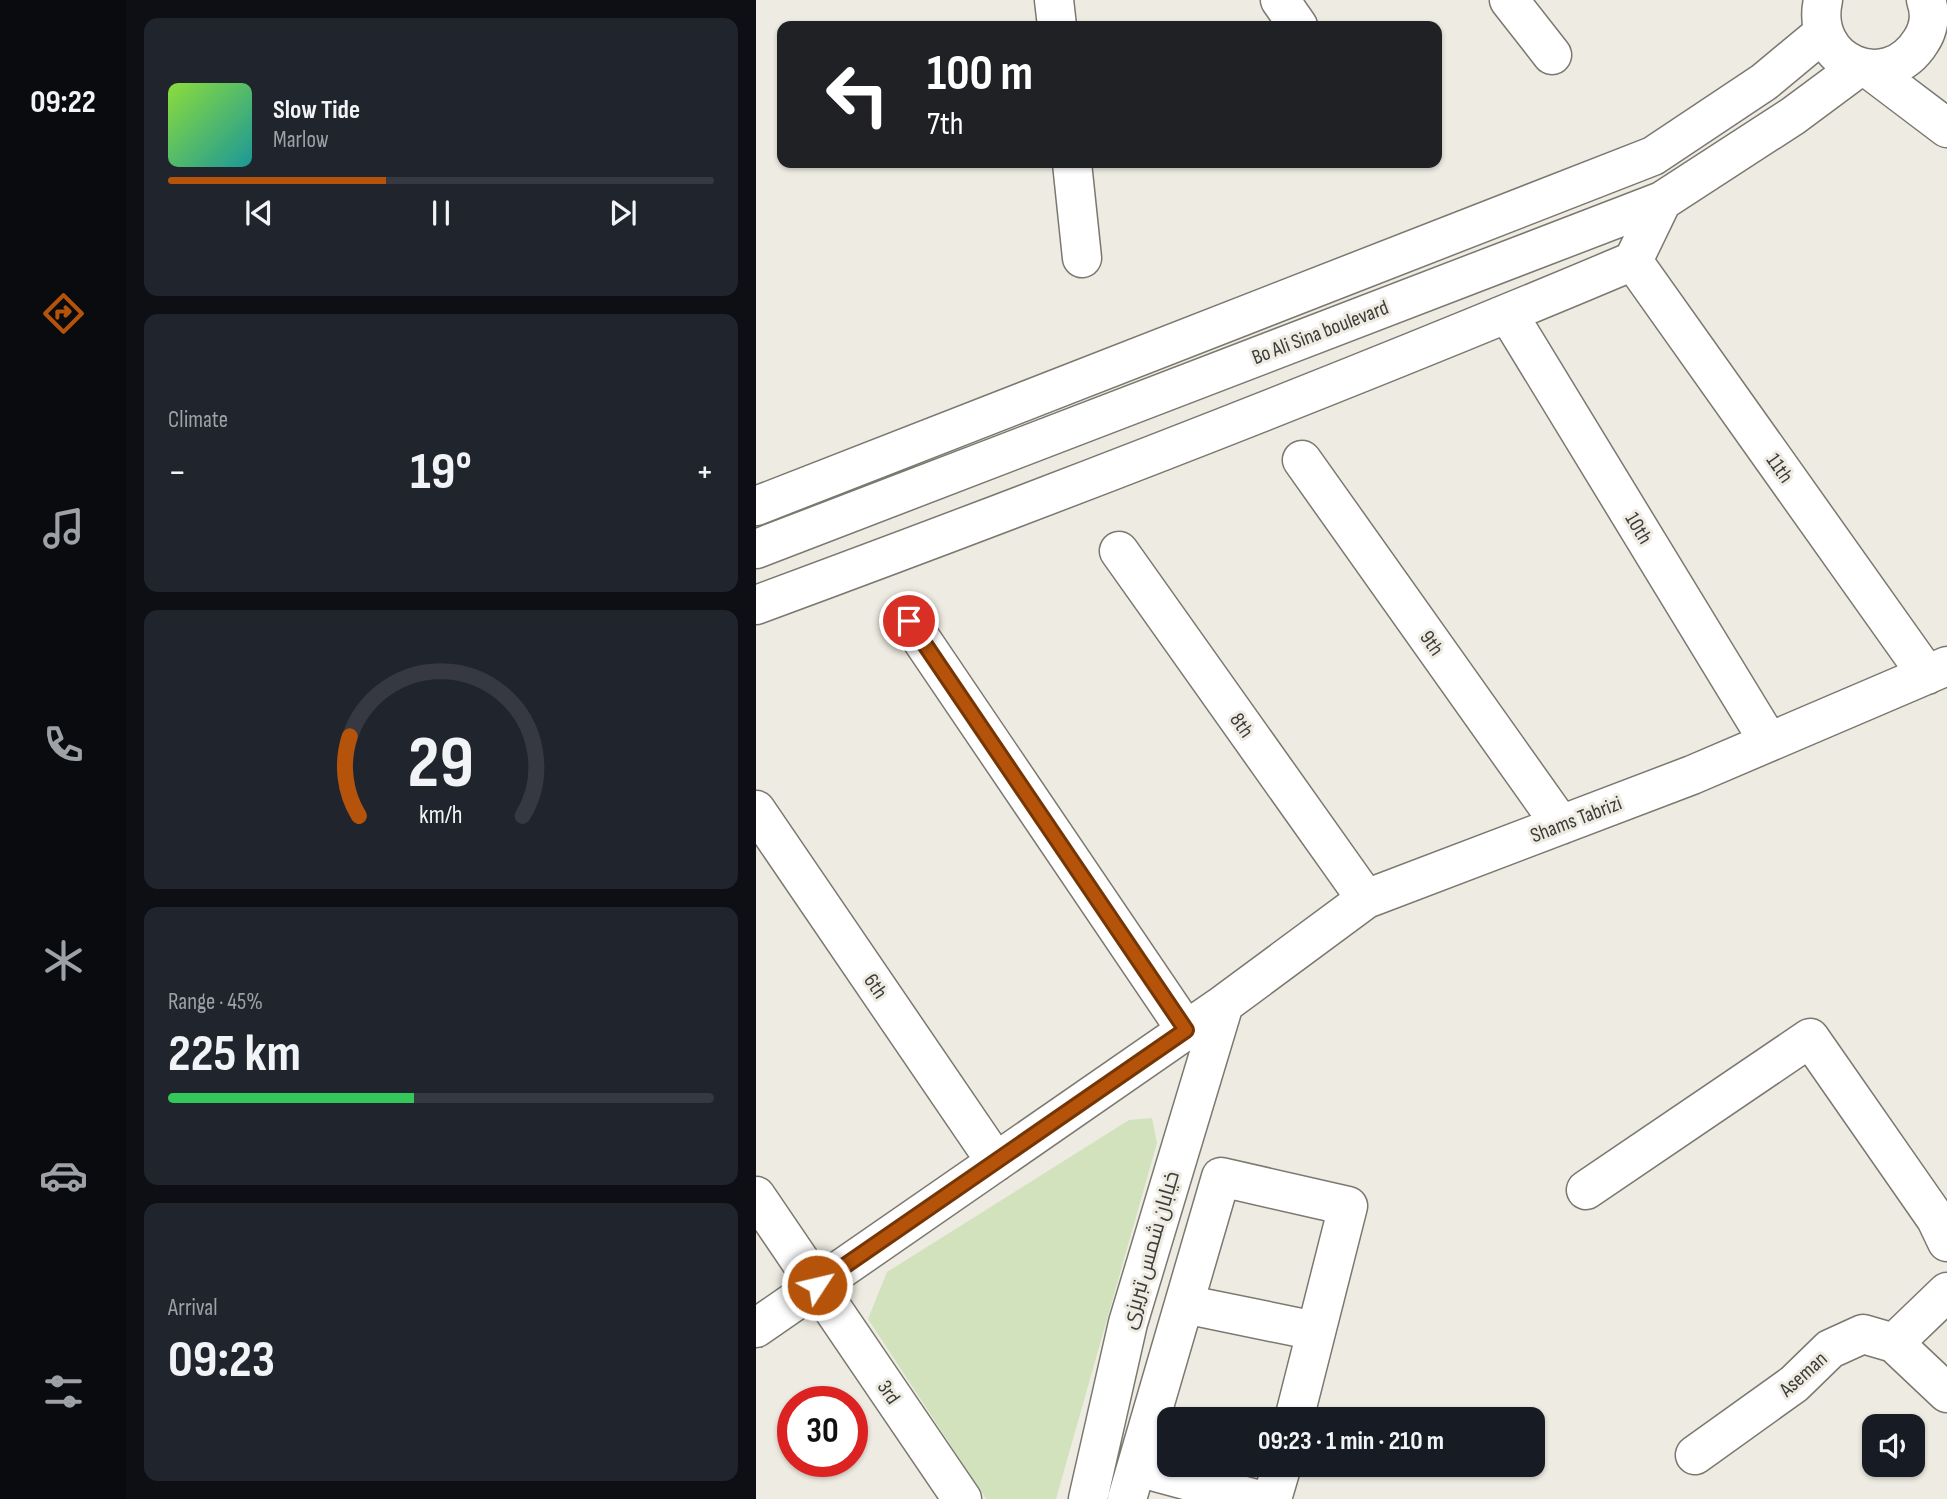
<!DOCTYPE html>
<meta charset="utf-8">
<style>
body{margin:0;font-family:"Sofia Sans Condensed",Cairo,sans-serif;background:#20242c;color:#f1f3f6;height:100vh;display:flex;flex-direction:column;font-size:26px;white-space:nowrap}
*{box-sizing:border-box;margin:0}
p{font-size:23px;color:#9ea1a6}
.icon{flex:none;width:38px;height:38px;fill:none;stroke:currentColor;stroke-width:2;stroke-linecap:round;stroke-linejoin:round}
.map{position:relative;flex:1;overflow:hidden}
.panel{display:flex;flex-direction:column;gap:18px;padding:18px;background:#0d0f14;width:630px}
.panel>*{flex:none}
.top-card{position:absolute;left:21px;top:21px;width:665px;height:147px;border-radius:14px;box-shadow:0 2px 5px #0004;background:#202124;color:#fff;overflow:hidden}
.buttons{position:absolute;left:1106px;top:1414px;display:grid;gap:14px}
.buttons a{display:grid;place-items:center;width:63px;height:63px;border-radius:14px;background:#171b24;box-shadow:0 2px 5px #0004;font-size:35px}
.speed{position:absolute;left:21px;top:1386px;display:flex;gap:14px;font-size:35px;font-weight:700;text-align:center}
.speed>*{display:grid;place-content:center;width:91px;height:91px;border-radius:50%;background:#171b24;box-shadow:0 2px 5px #0004;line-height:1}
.speed .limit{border:10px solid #d22;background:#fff;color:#111}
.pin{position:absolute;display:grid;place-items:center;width:60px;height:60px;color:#fff;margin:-30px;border:4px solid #fff;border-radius:50%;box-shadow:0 2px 7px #0007}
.me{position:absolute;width:77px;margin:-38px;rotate:55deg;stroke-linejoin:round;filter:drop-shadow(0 0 5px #0008)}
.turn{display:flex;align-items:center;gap:24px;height:147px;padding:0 35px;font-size:32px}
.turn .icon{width:91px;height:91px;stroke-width:2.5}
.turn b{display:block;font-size:49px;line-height:60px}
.big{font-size:52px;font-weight:700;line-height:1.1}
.panel .widget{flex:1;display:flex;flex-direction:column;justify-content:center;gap:10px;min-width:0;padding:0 24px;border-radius:14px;background:#20242c}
.panel .dial{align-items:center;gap:0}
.dial svg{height:182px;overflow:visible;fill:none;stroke:#363941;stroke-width:7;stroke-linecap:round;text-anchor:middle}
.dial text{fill:#f1f3f6;stroke:none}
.song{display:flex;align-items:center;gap:21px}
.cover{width:84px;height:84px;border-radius:10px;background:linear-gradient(135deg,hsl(90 70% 55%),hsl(180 70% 35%))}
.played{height:7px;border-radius:4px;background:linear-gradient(90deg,#b45309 40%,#363941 40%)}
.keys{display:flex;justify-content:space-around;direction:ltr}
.heat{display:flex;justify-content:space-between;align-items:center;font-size:38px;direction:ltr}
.charge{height:10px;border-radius:5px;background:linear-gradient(90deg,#34c759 45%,#363941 0)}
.trip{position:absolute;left:401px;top:1407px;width:388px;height:70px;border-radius:14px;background:#171b24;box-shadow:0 2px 5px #0004;font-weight:700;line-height:70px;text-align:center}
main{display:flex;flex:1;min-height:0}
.menu{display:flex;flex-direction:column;width:126px;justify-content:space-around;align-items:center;background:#090b0e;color:#9ea1a6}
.menu .icon{width:49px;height:49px}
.menu .on{color:#b45309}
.menu b{font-size:32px;color:#f1f3f6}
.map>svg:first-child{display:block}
</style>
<main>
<nav class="menu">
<b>09:22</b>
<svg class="icon on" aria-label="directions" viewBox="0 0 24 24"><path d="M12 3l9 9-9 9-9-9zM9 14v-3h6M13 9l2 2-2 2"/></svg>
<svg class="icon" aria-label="music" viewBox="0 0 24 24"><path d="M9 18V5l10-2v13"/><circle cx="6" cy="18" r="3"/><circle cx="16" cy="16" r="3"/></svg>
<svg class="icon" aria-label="phone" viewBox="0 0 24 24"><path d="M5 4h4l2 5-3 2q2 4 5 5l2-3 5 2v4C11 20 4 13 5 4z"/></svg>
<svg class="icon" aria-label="climate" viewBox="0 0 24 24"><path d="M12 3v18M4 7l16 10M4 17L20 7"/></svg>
<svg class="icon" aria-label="car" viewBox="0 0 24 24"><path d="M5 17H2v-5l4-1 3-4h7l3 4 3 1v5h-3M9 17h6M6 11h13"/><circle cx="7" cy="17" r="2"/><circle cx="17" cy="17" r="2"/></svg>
<svg class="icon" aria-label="filters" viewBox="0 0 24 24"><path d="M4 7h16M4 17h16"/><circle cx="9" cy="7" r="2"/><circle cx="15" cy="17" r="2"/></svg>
</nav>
<section class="panel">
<div class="widget">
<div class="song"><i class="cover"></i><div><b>Slow Tide</b><p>Marlow</p></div></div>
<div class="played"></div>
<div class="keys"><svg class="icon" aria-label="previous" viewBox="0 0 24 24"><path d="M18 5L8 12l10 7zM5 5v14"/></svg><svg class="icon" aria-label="pause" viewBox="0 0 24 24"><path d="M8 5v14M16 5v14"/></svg><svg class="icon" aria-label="next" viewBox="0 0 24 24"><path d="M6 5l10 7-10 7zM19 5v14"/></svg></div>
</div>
<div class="widget"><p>Climate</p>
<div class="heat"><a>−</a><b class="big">19°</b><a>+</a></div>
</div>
<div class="widget dial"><svg viewBox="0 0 100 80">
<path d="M14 69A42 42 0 1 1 86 69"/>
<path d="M14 69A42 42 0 0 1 10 34" stroke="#b45309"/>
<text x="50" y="56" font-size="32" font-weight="700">29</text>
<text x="50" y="72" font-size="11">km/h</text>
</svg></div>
<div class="widget"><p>Range · 45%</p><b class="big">225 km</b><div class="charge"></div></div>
<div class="widget"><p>Arrival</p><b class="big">09:23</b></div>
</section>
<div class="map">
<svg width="1191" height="1499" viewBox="0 0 1191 1499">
<rect width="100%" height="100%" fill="#eeece2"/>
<path fill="#d1e2bc" d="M396,1118L401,1143L300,1499H230L112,1319L131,1272L373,1120Z"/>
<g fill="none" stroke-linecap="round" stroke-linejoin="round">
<g stroke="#7a786f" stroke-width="41">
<path id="minor" d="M298,0L301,26
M524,0L542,26
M753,0L796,55
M1067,0C1053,63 1131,96 1165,41C1173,29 1175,14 1170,0
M1113,69L1191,128
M316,163L326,258
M877,261L1171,675
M752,314L1013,742
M546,460L805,825
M0,506L897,156L1008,82L1067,33
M0,549L906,201L1037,116L1103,67
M363,551L610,899
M0,605C295,496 588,383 877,261L906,201
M153,621L430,1030
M0,810L240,1162
M830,1190L1054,1038L1180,1219L1191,1242
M0,1196L206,1499
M428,1304L560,1331
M0,1328L468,1004L610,899L936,775L1191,666
M1138,1343L1191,1292
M939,1455L1038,1384L1074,1349L1107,1334L1138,1343L1191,1393
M381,1467L500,1499
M332,1499L372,1323L468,1004
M371,1499L465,1177L592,1206L538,1419
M516,1499L526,1465"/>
</g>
<use href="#minor" stroke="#fff" stroke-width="38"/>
</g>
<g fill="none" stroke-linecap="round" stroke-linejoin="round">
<g stroke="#753606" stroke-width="18">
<path id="route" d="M61,1285L430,1030L153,621"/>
</g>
<use href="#route" stroke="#b45309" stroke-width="12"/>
</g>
<g text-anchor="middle" stroke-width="6" stroke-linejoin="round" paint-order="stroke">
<g font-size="21" fill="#3c3b37" stroke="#eeece2">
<text transform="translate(564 332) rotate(-21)" y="7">Bo Ali Sina boulevard</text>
<text transform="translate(1024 468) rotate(55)" y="7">11th</text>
<text transform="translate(883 528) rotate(59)" y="7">10th</text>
<text transform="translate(676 643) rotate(55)" y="7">9th</text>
<text transform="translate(486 725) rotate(55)" y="7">8th</text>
<text transform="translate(820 819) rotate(-21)" y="7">Shams Tabrizi</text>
<text transform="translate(120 986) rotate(56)" y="7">6th</text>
<text transform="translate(394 1250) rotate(-74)" y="7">خیابان شمس تبریزی</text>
<text transform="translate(1047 1374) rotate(-42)" y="7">Aseman</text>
<text transform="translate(133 1392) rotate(56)" y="7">3rd</text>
</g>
</g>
</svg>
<div class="buttons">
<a><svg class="icon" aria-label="sound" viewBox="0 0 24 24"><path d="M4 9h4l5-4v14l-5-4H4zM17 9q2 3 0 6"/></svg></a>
</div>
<div class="speed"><div class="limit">30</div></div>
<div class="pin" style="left:153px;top:621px;background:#d93025"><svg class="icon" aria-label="arrive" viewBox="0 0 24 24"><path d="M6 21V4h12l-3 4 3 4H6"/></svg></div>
<svg class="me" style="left:61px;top:1285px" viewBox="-20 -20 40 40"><circle r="17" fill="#b45309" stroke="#fff" stroke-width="3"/><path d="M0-11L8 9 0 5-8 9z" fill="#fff"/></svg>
<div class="trip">09:23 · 1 min · 210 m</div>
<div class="top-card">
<div class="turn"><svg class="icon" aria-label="left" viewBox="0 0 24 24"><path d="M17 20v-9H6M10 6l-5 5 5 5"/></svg><div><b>100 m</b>7th</div></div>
</div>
</div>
</main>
